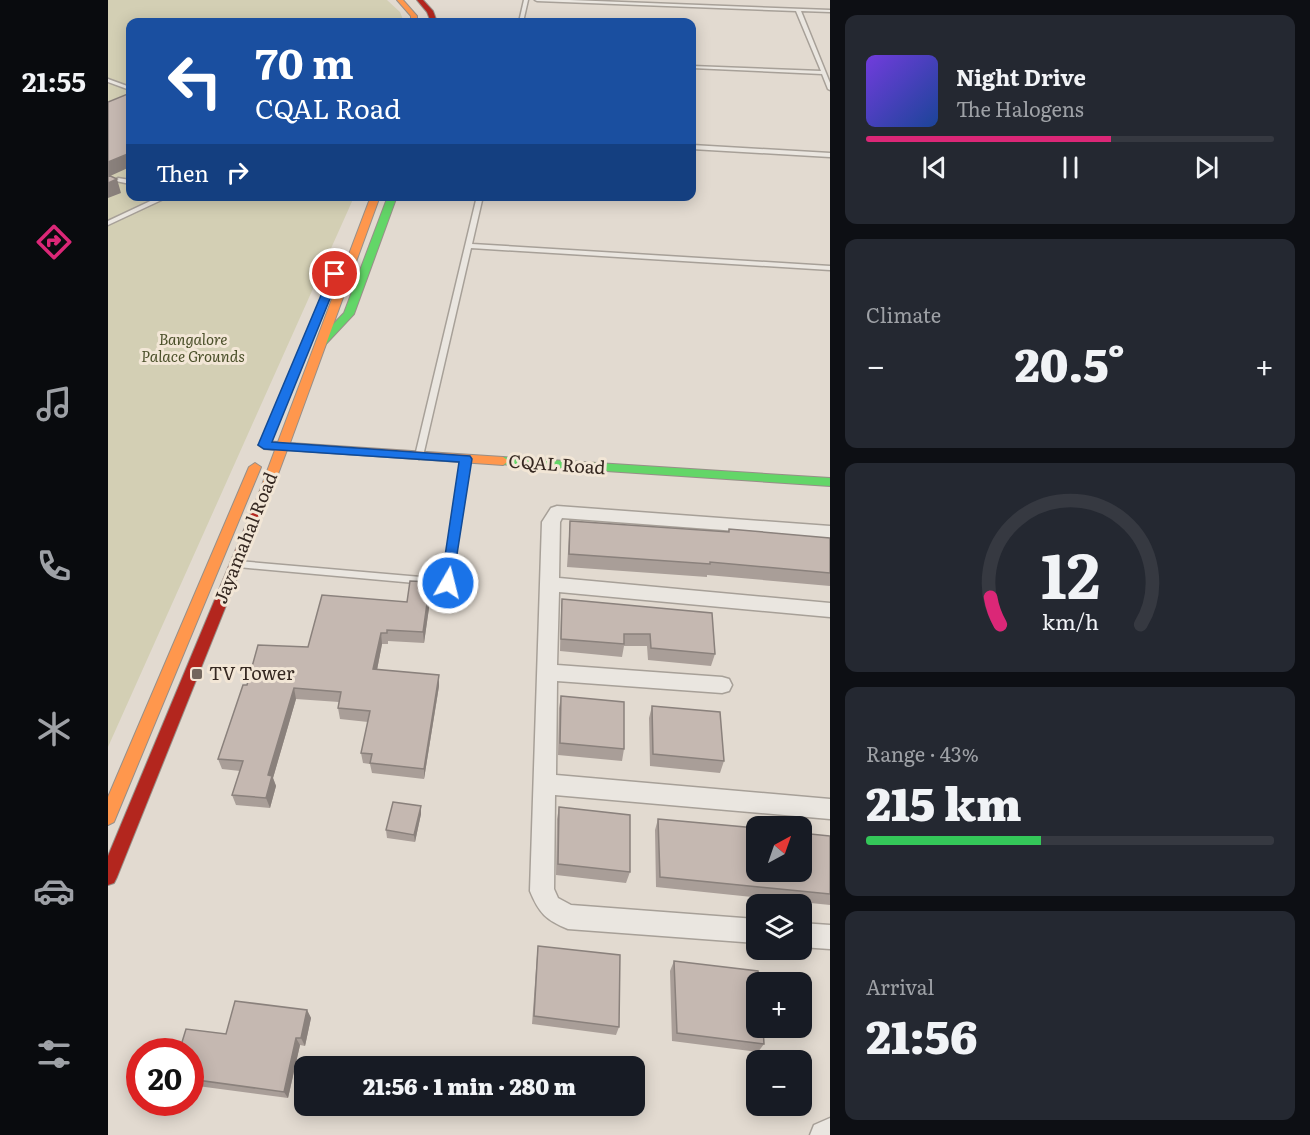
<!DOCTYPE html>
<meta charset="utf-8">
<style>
body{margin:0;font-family:Literata,serif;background:#242831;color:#f1f3f6;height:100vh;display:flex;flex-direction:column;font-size:22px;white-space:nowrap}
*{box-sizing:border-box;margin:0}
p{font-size:20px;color:#9ea1a6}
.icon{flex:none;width:33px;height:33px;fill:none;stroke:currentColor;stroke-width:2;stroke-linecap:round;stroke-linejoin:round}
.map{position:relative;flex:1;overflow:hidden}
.side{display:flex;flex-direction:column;gap:15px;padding:15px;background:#0d0f14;width:480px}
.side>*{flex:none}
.top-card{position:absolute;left:18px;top:18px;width:570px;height:183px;border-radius:12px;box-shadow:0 3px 15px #0003;background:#1a4fa0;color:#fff;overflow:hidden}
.needle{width:39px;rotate:40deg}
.fabs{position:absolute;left:638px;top:816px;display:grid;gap:12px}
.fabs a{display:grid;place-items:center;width:66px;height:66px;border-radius:12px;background:#171b24;box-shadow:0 3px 15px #0003;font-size:30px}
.speed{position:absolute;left:18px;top:1038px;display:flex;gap:12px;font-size:30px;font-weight:700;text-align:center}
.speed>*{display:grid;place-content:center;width:78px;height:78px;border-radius:50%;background:#171b24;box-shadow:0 3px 15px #0003;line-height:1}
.speed .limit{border:9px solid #d22;background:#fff;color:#111}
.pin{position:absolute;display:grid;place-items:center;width:51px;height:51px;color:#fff;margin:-26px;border:3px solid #fff;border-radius:50%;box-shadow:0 2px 6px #0007}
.me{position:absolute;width:66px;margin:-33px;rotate:8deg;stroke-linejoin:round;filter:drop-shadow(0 0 4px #0008)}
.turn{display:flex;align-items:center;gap:21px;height:126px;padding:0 30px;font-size:27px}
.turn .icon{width:78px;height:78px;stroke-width:2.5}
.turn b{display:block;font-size:42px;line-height:51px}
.then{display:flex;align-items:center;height:57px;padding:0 30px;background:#0003;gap:12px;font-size:22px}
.big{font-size:45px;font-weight:800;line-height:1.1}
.side .card{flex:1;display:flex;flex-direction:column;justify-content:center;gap:9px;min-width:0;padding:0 21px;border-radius:12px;background:#242831}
.side .dial{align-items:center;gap:0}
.dial svg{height:156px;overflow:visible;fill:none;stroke:#363941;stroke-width:7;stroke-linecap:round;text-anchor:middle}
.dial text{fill:#f1f3f6;stroke:none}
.song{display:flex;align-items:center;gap:18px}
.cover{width:72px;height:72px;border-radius:9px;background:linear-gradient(135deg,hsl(260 70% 55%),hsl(220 70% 35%))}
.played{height:6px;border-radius:3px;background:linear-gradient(90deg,#db2777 60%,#363941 60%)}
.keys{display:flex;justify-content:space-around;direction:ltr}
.heat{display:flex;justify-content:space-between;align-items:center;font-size:33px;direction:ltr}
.charge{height:9px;border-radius:4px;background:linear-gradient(90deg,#34c759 43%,#363941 0)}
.trip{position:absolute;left:186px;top:1056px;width:351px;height:60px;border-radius:12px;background:#171b24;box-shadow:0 3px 15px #0003;font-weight:800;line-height:60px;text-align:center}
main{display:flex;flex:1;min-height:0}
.tabs{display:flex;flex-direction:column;width:108px;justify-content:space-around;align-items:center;background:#090b0e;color:#9ea1a6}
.tabs .icon{width:42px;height:42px}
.tabs .selected{color:#db2777}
.tabs b{font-size:27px;color:#f1f3f6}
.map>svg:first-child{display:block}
</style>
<main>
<nav class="tabs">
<b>21:55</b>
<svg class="icon selected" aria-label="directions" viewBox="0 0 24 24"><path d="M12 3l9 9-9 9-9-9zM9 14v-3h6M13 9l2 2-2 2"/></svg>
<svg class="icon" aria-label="music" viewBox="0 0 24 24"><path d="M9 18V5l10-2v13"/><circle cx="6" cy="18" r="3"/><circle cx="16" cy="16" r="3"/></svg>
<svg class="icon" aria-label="phone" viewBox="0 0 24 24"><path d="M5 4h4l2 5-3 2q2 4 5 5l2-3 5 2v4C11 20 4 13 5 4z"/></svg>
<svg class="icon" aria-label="climate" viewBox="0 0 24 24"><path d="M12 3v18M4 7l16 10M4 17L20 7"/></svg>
<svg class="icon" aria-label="car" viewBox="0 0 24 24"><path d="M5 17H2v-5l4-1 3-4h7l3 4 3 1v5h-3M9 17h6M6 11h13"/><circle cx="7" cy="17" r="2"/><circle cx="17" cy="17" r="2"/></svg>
<svg class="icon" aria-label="filters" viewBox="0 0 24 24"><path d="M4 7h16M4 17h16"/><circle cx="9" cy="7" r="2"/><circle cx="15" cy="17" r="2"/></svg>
</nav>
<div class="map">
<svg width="722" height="1135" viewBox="0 0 722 1135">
<rect width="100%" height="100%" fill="#e2dad0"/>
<path fill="#d3cfb4" d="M0,0H279L292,12L296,22H22V196L246,197L0,747Z"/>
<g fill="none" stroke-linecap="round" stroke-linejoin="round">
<g stroke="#a7a098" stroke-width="3">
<path id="lane" d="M416,0H420L415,22H411Z
M427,0H462L722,10V12L693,11L718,73L722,83V90L720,89L714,74L584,68V66L713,71L688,11L429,1Z
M0,79L22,87V90L0,82Z
M584,145L722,153V157L584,149Z
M10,178L22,180V184L8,181L7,180Z
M53,196H62L0,225V221Z
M369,196H375L364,244L722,266V270L363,248L315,456L311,459L307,456Z
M358,456L362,459L343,585L340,586L130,567L126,564L130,561L336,579L354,459Z"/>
</g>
<g stroke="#a7a098" stroke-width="3">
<path id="street" d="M449,506L722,526V538L454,518L452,522L451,578L722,603V617L451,592L449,665L614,677L621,679L624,685L621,691L614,693L449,681L448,775L722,799V819L447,795L446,889L450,898L463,905L648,919V943L460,929C438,920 431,913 422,891L434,522L443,508Z
M693,923L722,925V949L693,947Z
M722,1118V1135H702L706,1125Z"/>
</g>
<g stroke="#978f88" stroke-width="2">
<path id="fast" d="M280,196H289L246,314L216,346H208V342L236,313Z
M395,457L722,478V486L391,464L389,461L391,458Z"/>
</g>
<g stroke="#978f88" stroke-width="2">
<path id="slow" d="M289,0H295L309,16V22H303V16Z
M263,196H272L182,443L395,457L401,461L395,465L179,450L160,501L158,504H150L148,501L167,450L156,449L150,445L156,441L170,442Z
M147,463L153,467L8,817L6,822L0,825V797L141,467Z"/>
</g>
<g stroke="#978f88" stroke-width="2">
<path id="jam" d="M309,0H315L325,11L329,22H323L319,12Z
M154,497L160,501L9,877L6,883L0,885V856L148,501Z"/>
</g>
<use href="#lane" fill="#eae6e0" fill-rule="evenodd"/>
<use href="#street" fill="#eae6e0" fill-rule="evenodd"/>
<use href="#fast" fill="#63d668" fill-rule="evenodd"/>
<use href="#slow" fill="#ff974d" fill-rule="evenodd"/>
<use href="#jam" fill="#b3261e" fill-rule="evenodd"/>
</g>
<path fill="#a99e98" d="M462,521L620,532L621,529L722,538V586L599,575V577L459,567Z
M323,594L316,643L280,641V644H274L269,670L331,686L316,779L264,773L262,764L255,763L253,753L260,722L232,719L230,708L231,702L188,699L165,778L168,786L162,808L128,805L124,795L132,771L114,769L110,759L139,685L200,647L299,602Z
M454,599L607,654L603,666L540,660L539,646H516L514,657L452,651L453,612Z
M453,696L516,749L514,761L450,755L451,708Z
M544,706L616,761L612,773L542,766L541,718Z
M313,806V814L307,842L279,838L278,830Z
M451,807L522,872L518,883L448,875L449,819Z
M550,819L722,836V905L548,887L547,830Z
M430,946L511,1027L508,1035L424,1024L429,955Z
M566,961L656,1044L650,1052L564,1041L562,971Z
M199,1010L203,1018L197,1046L192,1045L180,1098L82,1085V1052L118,1034Z"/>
<path fill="#8a817c" d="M22,153V167L0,177V162Z
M9,179L13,193L0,198V183Z
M322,582L323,594L316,643L315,632Z
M273,633L274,644L267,680L265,669Z
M331,675V686L316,779V769Z
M186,688L188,699L165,778L168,786L162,808L158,798L160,775Z
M313,806V814L307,842L306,835Z
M199,1010L203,1018L197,1046L193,1038Z
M188,1038L192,1045L180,1098L176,1092Z"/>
<path fill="#c5b8b1" stroke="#8a817c" stroke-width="1.5" d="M22,93V153L0,162V102Z
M0,175L9,179L0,183Z
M462,521L621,532V529L722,538V573L602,562V564L461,554Z
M302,581L322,582L315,632L279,630V633H273L265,669L331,675L316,769L262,763L264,754L253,753L262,711L230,708L233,692L186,688L160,775L164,776L158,798L124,795L135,761L110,759L135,685H139L150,645L200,647L214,595L299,602Z
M454,599L604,613L607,654L543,648L542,634H516V644L453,639Z
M453,696L516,702V749L452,743Z
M544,706L612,712L616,761L545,754Z
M285,802L313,806L306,835L278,830Z
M451,807L522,815V872L450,864Z
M550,819L648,828V872H693V833L722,836V894L552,877Z
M430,946L512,955L511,1027L426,1016Z
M566,961L650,971L651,982H648V1028H655L656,1044L569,1033Z
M127,1001L199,1010L193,1038H188L176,1092L82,1079V1052H71L78,1029L118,1034Z"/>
<path fill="#1a73e8" stroke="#114b97" stroke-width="1.5" d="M227,271L232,274L164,442L362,456L364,459L344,586L340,588L333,583L351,462L156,449L150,445L222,274Z"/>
<rect fill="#72665e" stroke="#f2e6d6" stroke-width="2" x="83" y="668" width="12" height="12" rx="3"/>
<g text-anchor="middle" stroke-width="6" stroke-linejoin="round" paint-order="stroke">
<g font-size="15" font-style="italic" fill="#4b502a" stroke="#f2e6d6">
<text x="85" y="345">Bangalore<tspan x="85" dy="17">Palace Grounds</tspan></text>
</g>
<g font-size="18" fill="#352821" stroke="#f2e6d6">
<text transform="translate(449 465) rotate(4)" y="6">CQAL Road</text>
<text transform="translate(138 538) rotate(-68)" y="6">Jayamahal Road</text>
</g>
<g font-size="18" fill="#352821" stroke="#f2e6d6" text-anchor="start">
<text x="101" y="680">TV Tower</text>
</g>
</g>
</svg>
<div class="fabs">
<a><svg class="needle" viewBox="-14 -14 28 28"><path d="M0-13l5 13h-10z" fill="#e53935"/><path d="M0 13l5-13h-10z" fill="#9ea1a6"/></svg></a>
<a><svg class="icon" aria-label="layers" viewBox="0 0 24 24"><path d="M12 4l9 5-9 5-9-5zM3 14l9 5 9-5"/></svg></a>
<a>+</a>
<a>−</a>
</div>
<div class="speed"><div class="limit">20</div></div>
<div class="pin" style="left:227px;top:274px;background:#d93025"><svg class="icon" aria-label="arrive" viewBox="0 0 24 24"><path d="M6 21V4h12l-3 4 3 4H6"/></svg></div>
<svg class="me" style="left:340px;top:583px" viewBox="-20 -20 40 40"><circle r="17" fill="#1a73e8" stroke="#fff" stroke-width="3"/><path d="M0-11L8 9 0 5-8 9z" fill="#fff"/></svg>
<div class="trip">21:56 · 1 min · 280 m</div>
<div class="top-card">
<div class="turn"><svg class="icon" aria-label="left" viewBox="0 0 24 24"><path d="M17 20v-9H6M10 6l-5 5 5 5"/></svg><div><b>70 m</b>CQAL Road</div></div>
<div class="then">Then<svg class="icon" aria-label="right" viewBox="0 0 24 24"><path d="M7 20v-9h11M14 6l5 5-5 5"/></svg></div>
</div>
</div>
<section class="side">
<div class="card">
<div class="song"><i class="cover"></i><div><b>Night Drive</b><p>The Halogens</p></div></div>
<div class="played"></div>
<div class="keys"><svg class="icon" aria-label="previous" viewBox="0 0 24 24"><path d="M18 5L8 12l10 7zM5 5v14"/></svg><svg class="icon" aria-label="pause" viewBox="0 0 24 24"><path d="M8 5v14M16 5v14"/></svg><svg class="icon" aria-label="next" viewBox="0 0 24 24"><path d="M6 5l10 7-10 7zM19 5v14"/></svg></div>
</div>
<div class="card"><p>Climate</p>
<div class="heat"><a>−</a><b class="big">20.5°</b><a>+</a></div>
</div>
<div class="card dial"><svg viewBox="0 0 100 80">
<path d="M14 69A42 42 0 1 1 86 69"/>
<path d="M14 69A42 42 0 0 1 9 55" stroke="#db2777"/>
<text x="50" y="56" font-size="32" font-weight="700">12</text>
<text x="50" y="72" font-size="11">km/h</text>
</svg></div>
<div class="card"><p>Range · 43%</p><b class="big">215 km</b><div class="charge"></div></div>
<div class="card"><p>Arrival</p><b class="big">21:56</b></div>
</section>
</main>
